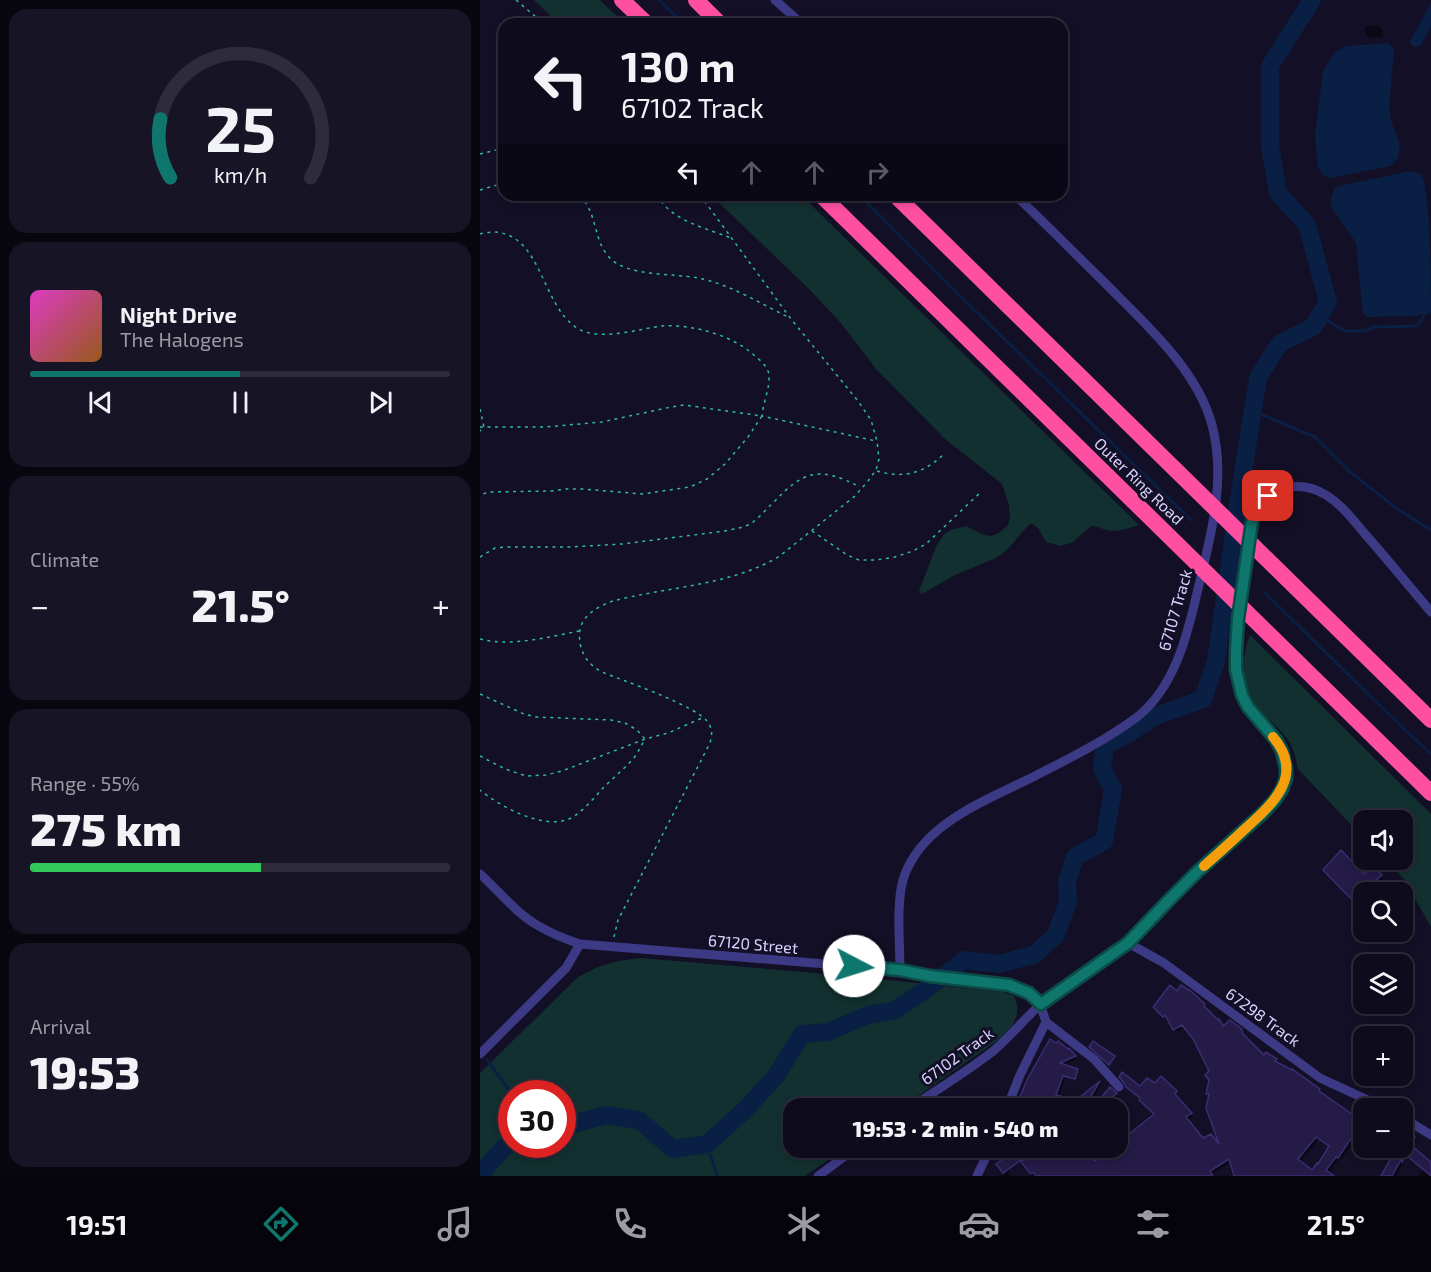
<!DOCTYPE html>
<meta charset="utf-8">
<style>
body{margin:0;font-family:"Exo 2",sans-serif;background:#171425;color:#f1f3f6;height:100vh;display:flex;flex-direction:column;font-size:22px;white-space:nowrap}
*{box-sizing:border-box;margin:0}
p{font-size:20px;color:#9b9ba3}
.icon{flex:none;width:33px;height:33px;fill:none;stroke:currentColor;stroke-width:2;stroke-linecap:round;stroke-linejoin:round}
.map{position:relative;flex:1;overflow:hidden}
.sheet{display:flex;flex-direction:column;gap:9px;padding:9px;background:#08060f;width:480px}
.sheet>*{flex:none}
.hud{position:absolute;left:18px;top:18px;width:570px;height:183px;border-radius:18px;box-shadow:0 3px 9px #0003,0 0 0 2px #2e2b3b;background:#0e0b1c;color:#f1f3f6;overflow:hidden}
.tools{position:absolute;left:873px;top:810px;display:grid;gap:12px}
.tools a{display:grid;place-items:center;width:60px;height:60px;border-radius:12px;background:#0e0b1c;box-shadow:0 3px 9px #0003,0 0 0 2px #2e2b3b;font-size:30px}
.speed{position:absolute;left:18px;top:1080px;display:flex;gap:12px;font-size:30px;font-weight:700;text-align:center}
.speed>*{display:grid;place-content:center;width:78px;height:78px;border-radius:50%;background:#0e0b1c;box-shadow:0 3px 9px #0003,0 0 0 2px #2e2b3b;line-height:1}
.speed .limit{border:9px solid #d22;background:#fff;color:#111}
.pin{position:absolute;display:grid;place-items:center;width:51px;height:51px;color:#fff;margin:-26px;border-radius:12px;box-shadow:0 3px 9px #0006}
.me{position:absolute;width:66px;margin:-33px;rotate:95deg;stroke-linejoin:round;filter:drop-shadow(0 0 4px #0008)}
.turn{display:flex;align-items:center;gap:21px;height:126px;padding:0 24px;font-size:27px}
.turn .icon{width:78px;height:78px;stroke-width:2.5}
.turn b{display:block;font-size:42px;line-height:51px}
.lanes{display:flex;align-items:center;height:57px;padding:0 24px;background:#0003;justify-content:center;gap:30px;direction:ltr}
.lanes .off{opacity:.35}
.big{font-size:45px;font-weight:800;line-height:1.1}
.sheet .widget{flex:1;display:flex;flex-direction:column;justify-content:center;gap:9px;min-width:0;padding:0 21px;border-radius:18px;background:#171425}
.sheet .dial{align-items:center;gap:0}
.dial svg{height:156px;overflow:visible;fill:none;stroke:#2e2b3b;stroke-width:7;stroke-linecap:round;text-anchor:middle}
.dial text{fill:#f1f3f6;stroke:none}
.song{display:flex;align-items:center;gap:18px}
.cover{width:72px;height:72px;border-radius:9px;background:linear-gradient(135deg,hsl(310 70% 55%),hsl(30 70% 35%))}
.played{height:6px;border-radius:3px;background:linear-gradient(90deg,#0f766e 50%,#2e2b3b 50%)}
.keys{display:flex;justify-content:space-around;direction:ltr}
.heat{display:flex;justify-content:space-between;align-items:center;font-size:33px;direction:ltr}
.charge{height:9px;border-radius:4px;background:linear-gradient(90deg,#34c759 55%,#2e2b3b 0)}
.trip{position:absolute;left:303px;top:1098px;width:345px;height:60px;border-radius:18px;background:#0e0b1c;box-shadow:0 3px 9px #0003,0 0 0 2px #2e2b3b;font-weight:800;line-height:60px;text-align:center}
.tabs{display:flex;height:96px;justify-content:space-around;align-items:center;background:#06040b;color:#9b9ba3}
.tabs .icon{width:42px;height:42px}
.tabs .current{color:#0f766e}
.tabs b{font-size:27px;color:#f1f3f6}
main{display:flex;flex:1;min-height:0}
.map>svg:first-child{display:block}
</style>
<main>
<section class="sheet">
<div class="widget dial"><svg viewBox="0 0 100 80">
<path d="M14 69A42 42 0 1 1 86 69"/>
<path d="M14 69A42 42 0 0 1 9 39" stroke="#0f766e"/>
<text x="50" y="56" font-size="32" font-weight="700">25</text>
<text x="50" y="72" font-size="11">km/h</text>
</svg></div>
<div class="widget">
<div class="song"><i class="cover"></i><div><b>Night Drive</b><p>The Halogens</p></div></div>
<div class="played"></div>
<div class="keys"><svg class="icon" aria-label="previous" viewBox="0 0 24 24"><path d="M18 5L8 12l10 7zM5 5v14"/></svg><svg class="icon" aria-label="pause" viewBox="0 0 24 24"><path d="M8 5v14M16 5v14"/></svg><svg class="icon" aria-label="next" viewBox="0 0 24 24"><path d="M6 5l10 7-10 7zM19 5v14"/></svg></div>
</div>
<div class="widget"><p>Climate</p>
<div class="heat"><a>−</a><b class="big">21.5°</b><a>+</a></div>
</div>
<div class="widget"><p>Range · 55%</p><b class="big">275 km</b><div class="charge"></div></div>
<div class="widget"><p>Arrival</p><b class="big">19:53</b></div>
</section>
<div class="map">
<svg width="951" height="1176" viewBox="0 0 951 1176">
<rect width="100%" height="100%" fill="#130f26"/>
<path fill="#12302f" fill-rule="evenodd" d="M54,0H120L145,24H79Z
M231,195H321L659,525C648,528 638,533 626,530C620,528 617,526 611,526L593,542L581,546L566,542L558,528L551,523L542,532L529,548L516,558L475,575L442,594L439,591L456,547L464,534L471,530L486,526L504,535L511,536L519,533L528,525L530,517L529,505L522,484L465,439L397,370L360,322L329,289Z
M770,635L951,814V927L924,879L905,860H922V820H884L883,837L817,768C815,740 801,732 783,714C762,692 759,662 770,635Z
M161,958L370,976L523,992L534,996L537,1005V1014L533,1025L518,1040L421,1108H314V1148H366L325,1176H0V1073L98,977L118,967L138,961ZM32,1094H82V1144H32Z"/>
<path fill="#0a1f44" d="M951,3V27L941,45L935,47L931,45L930,41Z
M909,43L914,51L909,106L911,121L920,145L918,158L911,166L850,178L842,174L838,167L835,135L843,71L854,53L865,46Z
M930,171C935,172 939,172 942,177C951,195 951,287 951,313L934,316L887,317L883,313L882,306L876,243L851,207V197L855,187Z"/>
<path fill="#0007" fill-rule="evenodd" d="M897,25L902,29L903,36L890,38L886,34L885,27Z
M893,868L907,883L897,892H884V906L882,908L845,870L884,876Z
M710,992L727,1007L725,1010L743,1027L750,1022L764,1033L763,1034L784,1058L787,1054L839,1090L842,1093L841,1094L878,1120L875,1124L877,1136L861,1160L859,1159L848,1174L849,1176H755L751,1162L733,1173L734,1176H554L543,1162L563,1148H571V1150L595,1149L596,1148H626L613,1163L614,1164L635,1148H638V1145L676,1114L661,1088L675,1084L681,1078L698,1095L696,1098L713,1116L708,1121L723,1139L743,1150L730,1096L728,1093L731,1071L714,1038L705,1027L697,1032L688,1018L675,1007L697,993ZM839,1139L851,1147L839,1166L832,1172L820,1162Z
M589,1050L597,1059L582,1066L596,1070L594,1080L586,1077L578,1097L589,1100L591,1102L589,1107L619,1082L621,1084L608,1108H536L538,1102Z
M630,1089L638,1097L634,1100L638,1105L634,1108H614Z
M638,1120L644,1125L638,1133Z
M931,1132L934,1135L933,1137L937,1141L933,1148L951,1164V1176H938L944,1168L928,1155L916,1176L909,1173L913,1157L906,1152L908,1149L906,1148H922Z
M526,1161L530,1171L528,1173L531,1176H520L527,1174L519,1164Z"/>
<g fill="none" stroke-linecap="round" stroke-linejoin="round">
<path stroke="#0a1f44" stroke-width="3" d="M179,0L204,24
M379,195L474,290L711,520
M840,316L865,331H885L895,327L937,326L945,314
M773,411L835,437L869,471L916,508L951,530
M751,558L760,568
M785,593L924,729L951,754
M7,1060L32,1094
M227,1144L237,1176"/>
<path stroke="#0a1f44" stroke-width="18" d="M82,1127L126,1115L159,1120L193,1149L227,1144L265,1110L296,1076L322,1034L348,1032L388,1015L413,1011L444,991L484,960L518,964L554,955L576,935L588,901L587,882L595,857L624,841L633,789L622,769L625,745L641,738L676,716L723,699L736,661L759,498L778,378L800,343L833,327L848,302L827,225L798,193L790,146V66L832,0
M0,1175L24,1147L32,1143"/>
</g>
<path fill="#241b47" stroke="#3b2d73" stroke-width="1.5" fill-rule="evenodd" d="M861,850L884,874L893,866L902,875L874,902L843,870Z
M690,985L697,991L701,985L711,991L725,1004L724,1006L738,1020L739,1019L743,1026L750,1020L762,1029L761,1030L763,1032L762,1033L784,1055L786,1052L797,1059L795,1061L812,1070V1069L840,1089L839,1091L876,1117L873,1121L884,1127V1141L874,1134L858,1158L856,1157L846,1170L854,1176H754L749,1159L730,1171L733,1176H556L554,1173H550L541,1162L561,1148H621L612,1159L615,1161L632,1148H638V1143L674,1114L659,1100L660,1098L646,1087L644,1083L639,1077L642,1072L660,1086L667,1078L675,1083L681,1076L697,1091L695,1094L712,1113L706,1117L723,1138L731,1134L739,1144L726,1108L729,1094H726L729,1080L725,1075L729,1071L713,1039L702,1025L693,1030L685,1015L683,1017L673,1007ZM836,1137L849,1146L838,1164L837,1163L832,1170L818,1159Z
M570,1039L576,1043L578,1041L588,1049L589,1048L596,1056L580,1063L598,1069L595,1079L583,1076L576,1095L589,1098L586,1108L620,1081L604,1108H535L548,1078Z
M613,1041L635,1056L629,1065L609,1047Z
M630,1087L637,1093L633,1097L637,1102L628,1108H612Z
M925,1127L932,1131L931,1135L935,1137L931,1145L951,1162V1176L926,1155L922,1163V1158L912,1176H901L912,1156L894,1148H922V1131Z
M540,1150L545,1157L523,1173L516,1164L532,1151L534,1154Z"/>
<g fill="none" stroke-linecap="round" stroke-linejoin="round">
<path stroke="#2fb8b0" stroke-width="1.5" stroke-dasharray="3 4.5" stroke-linecap="butt" d="M36,0L64,24
M0,154L24,148
M0,190L24,183
M101,195C104,200 108,206 110,211C117,227 117,244 129,257C147,277 192,273 218,278C250,284 281,304 310,318
M177,195C191,221 226,228 251,238
M0,234C4,233 9,232 14,232C62,234 61,305 97,328C119,342 158,329 182,326C210,324 247,334 269,351C276,357 288,365 289,375C290,388 283,403 282,416L396,441
M0,409L4,427L0,431
M0,427H66L122,422L191,407L204,405L282,416L268,437L245,464L227,479L210,487L162,494L102,489H86L71,491L9,492L0,495
M397,471C424,479 444,473 464,454
M332,531L367,555L379,560H396L415,557L433,551L446,544L502,491
M0,557L15,548L25,547H90L142,544L245,531C253,529 261,528 268,525C278,520 285,510 293,503C324,470 339,466 380,487
M0,639C31,647 69,637 99,631
M0,694L44,714L56,717L131,720L145,723L157,730L165,739C161,746 158,753 153,759C144,769 133,778 123,788C114,798 101,814 89,819C63,830 19,806 0,790
M0,756L25,769L46,776L66,775L82,771L165,739L188,733L222,718
M134,937L138,920L228,747C232,739 234,730 227,721C215,707 159,686 140,679C130,675 118,672 111,664C102,656 98,642 100,630C103,614 119,606 133,601C186,587 255,585 301,555L375,496L388,481L396,470L399,459L397,441L391,420L378,401L311,319L220,195"/>
<path stroke="#3d3a85" stroke-width="9" d="M295,0L322,24
M0,874C19,891 35,912 57,925C70,933 85,939 100,944L420,970L450,976L529,985C553,994 559,997 566,1022L540,1075L527,1108
M648,943L684,963L840,1078L905,1108
M420,970C420,944 416,905 423,880C440,824 505,801 553,777C588,759 625,741 657,717C694,688 707,637 717,593C730,539 747,481 732,425C717,368 661,320 621,279C592,251 564,222 535,195
M566,1022L614,1059L639,1087
M0,1054L86,968L100,944
M430,1108C457,1090 486,1072 512,1052C530,1037 544,1019 561,1004C586,981 619,966 646,944C656,937 663,927 671,918C687,901 703,885 720,870C742,850 800,806 806,778C813,744 775,724 762,697C745,658 766,565 772,521C778,506 787,494 802,489C818,484 833,487 846,495C861,504 874,521 885,534C908,560 929,586 951,612
M922,1117L951,1135
M338,1176L376,1148
M497,1176L510,1148"/>
<path stroke="#ff4fa3" stroke-width="16" d="M142,0L167,24
M216,0L240,24
M341,195C545,394 747,595 951,793
M415,195L951,720"/>
</g>
<g fill="none" stroke-linecap="round" stroke-linejoin="round">
<g stroke="#0a4d48" stroke-width="15">
<path id="route" d="M374,966L420,970L450,976L529,985L549,993L561,1004L648,943L688,901L717,872L782,814L795,800L802,789L806,778V769L802,751L796,740L768,707L762,695L756,670V651L758,619L772,521L778,508L788,496"/>
</g>
<use href="#route" stroke="#0f766e" stroke-width="10"/>
<path stroke="#f59e0b" stroke-width="10" d="M724,866C738,854 752,841 766,828C794,803 825,774 793,737"/>
</g>
<g text-anchor="middle" stroke-width="6" stroke-linejoin="round" paint-order="stroke">
<g font-size="16" fill="#d9d4ff" stroke="#130f26">
<text transform="translate(659 481) rotate(44)" y="6">Outer Ring Road</text>
<text transform="translate(695 610) rotate(-74)" y="6">67107 Track</text>
<text transform="translate(273 944) rotate(5)" y="6">67120 Street</text>
<text transform="translate(783 1017) rotate(36)" y="6">67298 Track</text>
<text transform="translate(477 1056) rotate(-36)" y="6">67102 Track</text>
</g>
</g>
</svg>
<div class="tools">
<a><svg class="icon" aria-label="sound" viewBox="0 0 24 24"><path d="M4 9h4l5-4v14l-5-4H4zM17 9q2 3 0 6"/></svg></a>
<a><svg class="icon" aria-label="search" viewBox="0 0 24 24"><circle cx="10" cy="10" r="6"/><path d="M15 15l6 6"/></svg></a>
<a><svg class="icon" aria-label="layers" viewBox="0 0 24 24"><path d="M12 4l9 5-9 5-9-5zM3 14l9 5 9-5"/></svg></a>
<a>+</a>
<a>−</a>
</div>
<div class="speed"><div class="limit">30</div></div>
<div class="pin" style="left:788px;top:496px;background:#d93025"><svg class="icon" aria-label="arrive" viewBox="0 0 24 24"><path d="M6 21V4h12l-3 4 3 4H6"/></svg></div>
<svg class="me" style="left:374px;top:966px" viewBox="-20 -20 40 40"><circle r="19" fill="#fff"/><path d="M0-13L10 11 0 6-10 11z" fill="#0f766e"/></svg>
<div class="trip">19:53 · 2 min · 540 m</div>
<div class="hud">
<div class="turn"><svg class="icon" aria-label="left" viewBox="0 0 24 24"><path d="M17 20v-9H6M10 6l-5 5 5 5"/></svg><div><b>130 m</b>67102 Track</div></div>
<div class="lanes"><svg class="icon" aria-label="left" viewBox="0 0 24 24"><path d="M17 20v-9H6M10 6l-5 5 5 5"/></svg><svg class="icon off" aria-label="ahead" viewBox="0 0 24 24"><path d="M12 20V5M6 11l6-6 6 6"/></svg><svg class="icon off" aria-label="ahead" viewBox="0 0 24 24"><path d="M12 20V5M6 11l6-6 6 6"/></svg><svg class="icon off" aria-label="right" viewBox="0 0 24 24"><path d="M7 20v-9h11M14 6l5 5-5 5"/></svg></div>
</div>
</div>
</main>
<nav class="tabs">
<b>19:51</b>
<svg class="icon current" aria-label="directions" viewBox="0 0 24 24"><path d="M12 3l9 9-9 9-9-9zM9 14v-3h6M13 9l2 2-2 2"/></svg>
<svg class="icon" aria-label="music" viewBox="0 0 24 24"><path d="M9 18V5l10-2v13"/><circle cx="6" cy="18" r="3"/><circle cx="16" cy="16" r="3"/></svg>
<svg class="icon" aria-label="phone" viewBox="0 0 24 24"><path d="M5 4h4l2 5-3 2q2 4 5 5l2-3 5 2v4C11 20 4 13 5 4z"/></svg>
<svg class="icon" aria-label="climate" viewBox="0 0 24 24"><path d="M12 3v18M4 7l16 10M4 17L20 7"/></svg>
<svg class="icon" aria-label="car" viewBox="0 0 24 24"><path d="M5 17H2v-5l4-1 3-4h7l3 4 3 1v5h-3M9 17h6M6 11h13"/><circle cx="7" cy="17" r="2"/><circle cx="17" cy="17" r="2"/></svg>
<svg class="icon" aria-label="filters" viewBox="0 0 24 24"><path d="M4 7h16M4 17h16"/><circle cx="9" cy="7" r="2"/><circle cx="15" cy="17" r="2"/></svg>
<b>21.5°</b>
</nav>
